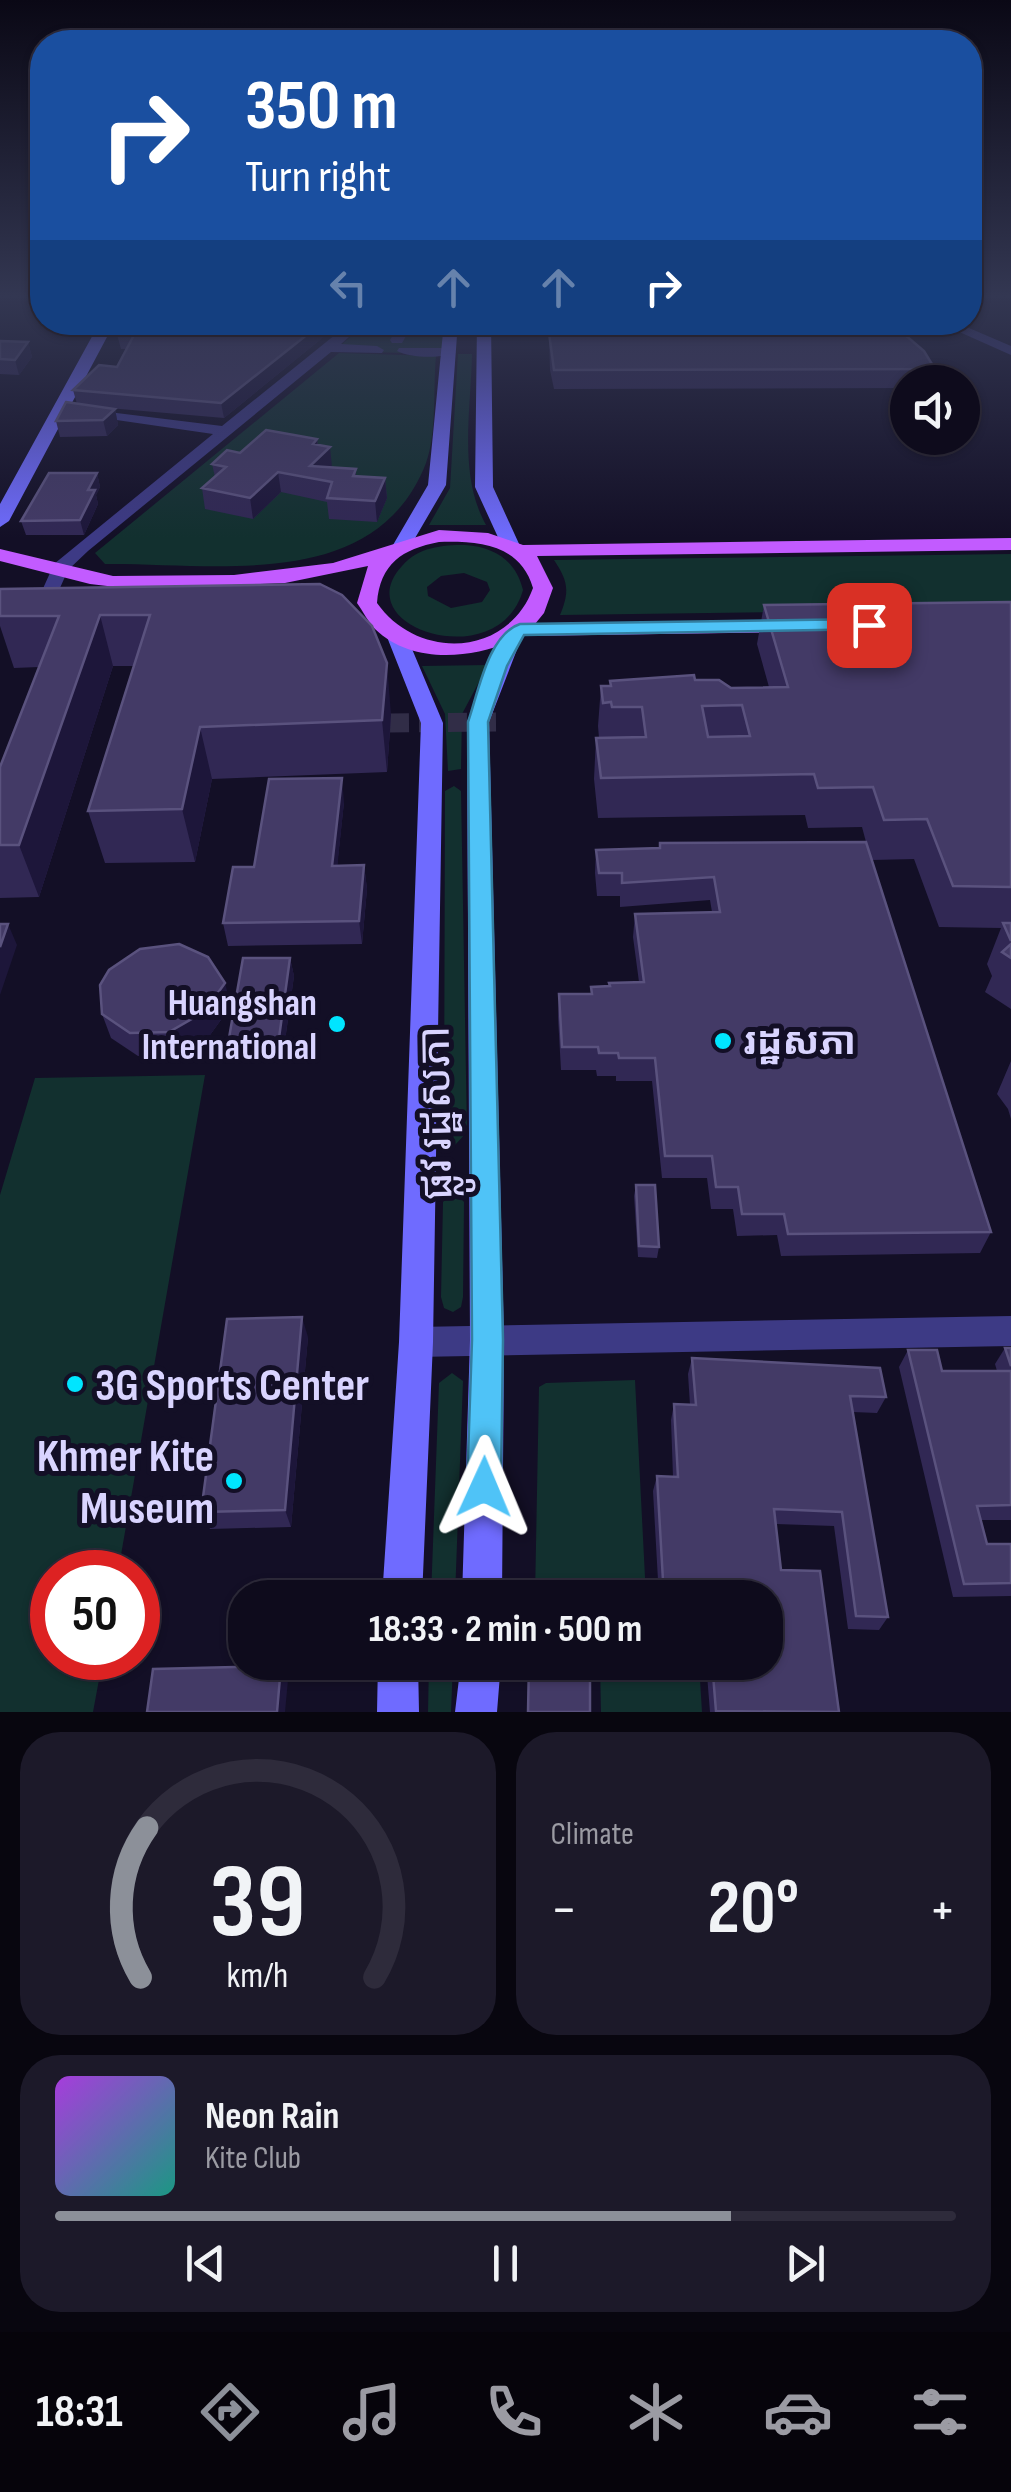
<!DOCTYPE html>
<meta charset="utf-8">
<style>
body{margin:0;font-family:"Sofia Sans Condensed","Noto Sans Khmer",sans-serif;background:#1c1929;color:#f1f3f6;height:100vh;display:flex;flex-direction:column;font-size:38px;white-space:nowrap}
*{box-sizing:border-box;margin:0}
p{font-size:32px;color:#9b9ba3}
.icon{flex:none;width:55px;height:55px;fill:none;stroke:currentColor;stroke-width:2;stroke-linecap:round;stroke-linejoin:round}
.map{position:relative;height:1712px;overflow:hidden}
.side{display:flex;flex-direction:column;gap:20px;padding:20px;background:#08060f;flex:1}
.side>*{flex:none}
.guide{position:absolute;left:30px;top:30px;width:952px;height:305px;border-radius:40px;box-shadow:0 2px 8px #0004,0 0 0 2px #2e2b3b;background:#1a4fa0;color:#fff;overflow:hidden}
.tools{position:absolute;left:890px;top:365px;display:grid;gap:20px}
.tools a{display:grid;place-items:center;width:90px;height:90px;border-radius:50%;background:#0e0b1c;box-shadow:0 2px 8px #0004,0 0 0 2px #2e2b3b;font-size:50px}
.speed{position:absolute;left:30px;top:1550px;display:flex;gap:20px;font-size:50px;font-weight:700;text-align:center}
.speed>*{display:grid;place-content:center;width:130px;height:130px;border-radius:50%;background:#0e0b1c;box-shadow:0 2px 8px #0004,0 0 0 2px #2e2b3b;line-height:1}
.speed .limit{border:15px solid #d22;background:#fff;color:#111}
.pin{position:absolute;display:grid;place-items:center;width:85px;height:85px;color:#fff;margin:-42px;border-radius:20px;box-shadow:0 5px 15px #0006}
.me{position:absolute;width:110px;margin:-55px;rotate:1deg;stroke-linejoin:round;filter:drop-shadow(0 0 8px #0008)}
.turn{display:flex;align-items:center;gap:35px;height:210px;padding:0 50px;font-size:45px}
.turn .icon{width:130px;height:130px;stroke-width:2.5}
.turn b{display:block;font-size:70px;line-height:85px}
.lanes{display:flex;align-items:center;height:95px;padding:0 50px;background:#0003;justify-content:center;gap:50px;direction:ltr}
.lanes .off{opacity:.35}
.big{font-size:75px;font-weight:700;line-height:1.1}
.side .tile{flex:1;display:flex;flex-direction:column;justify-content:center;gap:15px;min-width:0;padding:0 35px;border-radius:40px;background:#1c1929}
.side .dial{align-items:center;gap:0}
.dial svg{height:260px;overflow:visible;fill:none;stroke:#2e2b3b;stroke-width:7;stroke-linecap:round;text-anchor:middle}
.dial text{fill:#f1f3f6;stroke:none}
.song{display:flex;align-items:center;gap:30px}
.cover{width:120px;height:120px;border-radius:15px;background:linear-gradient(135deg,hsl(280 70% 55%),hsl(170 70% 35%))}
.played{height:10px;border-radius:5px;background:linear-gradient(90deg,#8c9099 75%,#2e2b3b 75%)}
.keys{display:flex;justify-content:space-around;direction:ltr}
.heat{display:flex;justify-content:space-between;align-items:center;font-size:55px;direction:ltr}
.side .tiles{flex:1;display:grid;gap:20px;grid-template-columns:1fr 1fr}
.tile:last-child{grid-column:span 2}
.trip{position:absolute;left:228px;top:1580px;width:555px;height:100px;border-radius:40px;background:#0e0b1c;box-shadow:0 2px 8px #0004,0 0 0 2px #2e2b3b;font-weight:700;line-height:100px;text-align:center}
.menu{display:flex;height:160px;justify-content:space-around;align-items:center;background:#06040b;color:#9b9ba3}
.menu .icon{width:70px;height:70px}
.menu .active{color:#8c9099}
.menu b{font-size:45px;color:#f1f3f6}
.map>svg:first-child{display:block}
</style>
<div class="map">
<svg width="1011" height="1712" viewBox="0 0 1011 1712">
<rect width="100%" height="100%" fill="#130f26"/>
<path fill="#12302f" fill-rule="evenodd" d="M367,323H445L441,354L334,351Z
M339,353L436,356C433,388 437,433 426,463C376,593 217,563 105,564L95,553Z
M458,354H472C471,410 458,475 486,525H429L450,488Z
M465,545C495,547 516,561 523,590C499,676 345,628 402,566C418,547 442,545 465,545ZM464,573L487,582L490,590L482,602L451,608L428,596L427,587L441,576Z
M1011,554V609L560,615C570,591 568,581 554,560Z
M488,665L462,714L461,769L448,771L445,714L422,666Z
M454,786L461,791L467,1132L455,1145L444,1133L445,791Z
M205,1075L118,1572H52V1658H103L93,1712H0V1195L35,1078Z
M454,1191L464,1202L463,1297L461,1307L453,1312L444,1308L441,1297L443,1202Z
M452,1373L463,1381L455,1597H431L439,1383Z
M635,1380L646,1597H535L539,1387L546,1383Z
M429,1663H453L451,1712H428Z
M600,1663H699L702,1712H601Z"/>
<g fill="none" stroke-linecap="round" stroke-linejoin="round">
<path stroke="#312d47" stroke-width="19" stroke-dasharray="19 10" stroke-linecap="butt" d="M390,723L505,722"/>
<path fill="#3d3a85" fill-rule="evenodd" d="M351,322H366L341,344L377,346L384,350L382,353L331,352L88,551L68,570L47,617H35L32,613L54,564L213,434L89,416L82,412L84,409L222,426Z
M401,322H414L402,343H392L390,340Z
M937,322H955L1011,346V355Z
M399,348H449L456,352C443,359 410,358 397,351Z
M1011,1316V1346L416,1357L405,1353L400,1342L405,1331L416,1327Z"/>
<path fill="#6f6bff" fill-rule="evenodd" d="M100,322H115L9,521L0,527V504Z
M444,322H458L446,485L411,545L402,551L393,545L428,485Z
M477,322H491L493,487L520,546L511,552L502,546L475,487Z
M513,628L523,634L489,722L504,1340L502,1598H462L470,1340L467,722L503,634Z
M397,631L407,637L443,723L433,1342L422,1598H382L399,1342L421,723L387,637Z
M378,1662H418L419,1712H377Z
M461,1662H501L497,1712H455Z"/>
<path fill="#c25bff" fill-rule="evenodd" d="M439,530L488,533L523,545L1011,538V550L537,556L553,588L544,613L535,624L795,620L805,626L795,632L523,636C480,658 414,667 375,629C368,622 363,611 357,603L368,566L285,583L133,589L90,584L0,561V549L113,576L234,575L333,563ZM439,542C479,541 520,544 533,588C508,657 418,661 377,603C380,564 402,549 439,542Z"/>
</g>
<path fill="#312854" d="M665,322H890L935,369L931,382H908V388L554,389L550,370L549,333L667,332Z
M115,327L321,339L224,418L97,407L115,409L118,425L107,436L60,437L56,421L77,404L73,390L117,367L127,349H121Z
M0,341L28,342L32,357L19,375L0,374Z
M317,439L318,445L332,467L356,469V476L385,478L387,498L377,522L329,519L327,502L281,492L253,519L205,509L202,488L215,477L212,464L240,453Z
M97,473L100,487L96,495L98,504L84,535H26L21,521Z
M320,584L391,715L387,772L212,779L195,862L105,863L88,811L134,666H113L39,897L0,898V767L39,667L14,668L0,626V589Z
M1011,602V1009L985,992L992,976L987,964L1001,928L939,927L914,859L872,860L991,1232L980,1253L781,1256L777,1235L737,1236L733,1209H711L707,1178H662L652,1081H616V1076H597L596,1070H561L558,1017L559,994H591V987L609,986L639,982L633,937L635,914L712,912L710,900L620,907V896H597L595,873L596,850L659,848L660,843L866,842L862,827L808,828L805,815L598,818L594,779L596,738H599L598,726L601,686H610V681L695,680L731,688L769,687L757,644L764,605Z
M344,802L337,866L364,865L367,889L362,944L228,946L223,923L254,867Z
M290,958L294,976L283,1055L233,1056L229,1038Z
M231,1006L210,1035L176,1055L138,1056L111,1038L102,1014Z
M1011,1061V1119L1008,1109L997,1094Z
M636,1185L659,1247L657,1258L638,1257L634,1196Z
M308,1337L291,1527L210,1529L201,1512Z
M1005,1348H1011V1520H981L987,1544H1011V1596L953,1597L899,1367L908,1350L942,1371H997L995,1364Z
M692,1358L886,1397L877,1413L853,1412L888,1617L879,1630L848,1629L834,1526L776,1524L781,1570L839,1712H710L706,1662H765V1598H659L653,1491L657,1476L673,1477L671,1420L674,1404L690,1405L688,1374Z"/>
<path fill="#1d163a" d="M323,322H346L321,339L224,418L221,403Z
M28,342L32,357L19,375L15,360Z
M115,409L118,425L107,436L103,420Z
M317,439L319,457L330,447L332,467L310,466L313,444Z
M278,472L281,492L253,519L250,498Z
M97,473L100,487L96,495L98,504L84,535L80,520L88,490Z
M385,478L387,498L377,522L375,501Z
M100,615L113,666L39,897L19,845Z
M387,663L391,715L387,772L382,720Z
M200,727L212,779L195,862L182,809Z
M342,778L344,802L335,889L332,866Z
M364,865L367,889L362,944L359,921Z
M8,924L17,945L0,995V947Z
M290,958L294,976L283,1055L279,1038Z
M225,983L231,1006L210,1035L176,1055L169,1032Z
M302,1317L308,1337L291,1527L285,1510Z
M281,1666L288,1680L285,1712H277Z"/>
<path fill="#433a66" stroke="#5a527e" stroke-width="2.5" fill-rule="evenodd" d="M118,322H323L221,403L73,390L99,365L117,367L134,335L117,334L121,327H115Z
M671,322H890L924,351L935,369L554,370L549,333L673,332Z
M0,341L28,342L15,360L0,359Z
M66,402L115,409L103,420L56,421Z
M266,430L317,439L313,444L330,447L310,466L356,469L353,476L385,478L375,501L327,498L332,482L278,472L250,498L202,488L226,467L212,464L227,450L240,453Z
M49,473H97L88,490H95L80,520L21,521Z
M320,584L342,595L372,626L387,663L382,720L200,727L182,809L88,811L150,615H100L19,845H0V767L59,616H0V589Z
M1011,602V887L953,886L927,819L884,820L873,787L818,788L814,774L601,778L596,738L646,737L642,707H612L611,702L603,703L601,686H611L610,681L694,675L695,680H719L731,688L788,687L764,605ZM742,705L750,736L708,737L702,706Z
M342,778L332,866L364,865L359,921L223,923L233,867H254L269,779Z
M866,842L991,1232L788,1234L784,1214H742L738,1187H716L712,1156H665L655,1058H619L618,1053H599L598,1047H562L559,994H592L591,987L610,986L609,983L644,982L635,914L720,912L714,877L622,883V873H599L596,850L660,848V843Z
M1003,923H1011V941Z
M0,924H8L0,947Z
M179,944L208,957L225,983L204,1012L169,1032L130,1033L102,1014L100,985L109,970L140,949Z
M1011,944V958L1002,952Z
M243,958H290L279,1038H229Z
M636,1185H655L659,1247L639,1246Z
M302,1317L285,1510L201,1512L227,1319Z
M1005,1348H1011V1366Z
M908,1350H937L942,1371H1011V1505L977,1506L987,1544H1011V1583L964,1584Z
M692,1358L880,1368L886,1397L850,1396L888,1617L856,1616L842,1512L774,1509L781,1570L820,1571L839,1712L716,1711L712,1662H765V1598H664L657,1476L678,1477L674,1404L696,1405Z
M529,1662L590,1664V1712H528Z
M281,1666L277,1712H147L153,1669Z"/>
<linearGradient id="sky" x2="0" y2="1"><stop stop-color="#0a0815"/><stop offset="0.55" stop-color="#333752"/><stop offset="1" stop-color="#333752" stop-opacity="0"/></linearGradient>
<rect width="1011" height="538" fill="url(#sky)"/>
<path fill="#4fc3f7" stroke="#337fa1" stroke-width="2.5" d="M869,619L875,621V629L524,635L507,666L488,722L503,1340L501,1487L496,1499L484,1504L472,1499L467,1487L472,1340L468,722C478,694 488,634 520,624Z"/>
<g fill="#00e5ff" stroke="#130f26" stroke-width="4">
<circle cx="337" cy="1024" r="10"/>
<circle cx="723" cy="1041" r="10"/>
<circle cx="75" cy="1384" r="10"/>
<circle cx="234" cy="1481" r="10"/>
</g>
<g text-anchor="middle" stroke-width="10" stroke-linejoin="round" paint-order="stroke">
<g font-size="38" font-weight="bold" fill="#d9d4ff" stroke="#130f26" text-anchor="end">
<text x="317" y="1015">Huangshan<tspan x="317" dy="44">International</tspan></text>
<text x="743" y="1054" text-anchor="start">រដ្ឋសភា</text>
</g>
<g font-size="45" fill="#d9d4ff" stroke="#130f26">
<text transform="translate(434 1113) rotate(-91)" y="16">ផ្លូវ រដ្ឋសភា</text>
</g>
<g font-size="45" font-weight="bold" fill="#d9d4ff" stroke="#130f26" text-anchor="start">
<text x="95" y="1400">3G Sports Center</text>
<text x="214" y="1471" text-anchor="end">Khmer Kite<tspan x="214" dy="52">Museum</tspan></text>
</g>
</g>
</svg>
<div class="tools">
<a><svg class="icon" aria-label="sound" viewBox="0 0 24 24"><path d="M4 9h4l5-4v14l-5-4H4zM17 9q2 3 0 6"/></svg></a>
</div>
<div class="speed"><div class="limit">50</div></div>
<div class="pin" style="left:869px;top:625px;background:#d93025"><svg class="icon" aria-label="arrive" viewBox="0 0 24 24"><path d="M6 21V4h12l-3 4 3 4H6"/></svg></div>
<svg class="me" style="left:484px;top:1487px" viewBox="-20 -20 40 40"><path d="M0-17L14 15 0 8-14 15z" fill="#4fc3f7" stroke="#fff" stroke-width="4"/></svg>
<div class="trip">18:33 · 2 min · 500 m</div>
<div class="guide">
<div class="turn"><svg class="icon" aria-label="right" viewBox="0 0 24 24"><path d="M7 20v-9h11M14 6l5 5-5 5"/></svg><div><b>350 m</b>Turn right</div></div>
<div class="lanes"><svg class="icon off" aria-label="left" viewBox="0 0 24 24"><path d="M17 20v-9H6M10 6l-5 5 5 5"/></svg><svg class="icon off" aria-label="ahead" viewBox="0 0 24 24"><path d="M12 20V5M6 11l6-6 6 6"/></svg><svg class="icon off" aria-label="ahead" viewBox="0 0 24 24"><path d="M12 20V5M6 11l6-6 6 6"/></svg><svg class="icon" aria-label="right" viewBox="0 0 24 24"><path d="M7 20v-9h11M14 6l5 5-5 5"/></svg></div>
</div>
</div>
<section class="side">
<div class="tiles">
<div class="tile dial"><svg viewBox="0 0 100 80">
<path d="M14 69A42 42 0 1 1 86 69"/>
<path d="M14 69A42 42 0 0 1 16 23" stroke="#8c9099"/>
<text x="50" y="56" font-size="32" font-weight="700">39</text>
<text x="50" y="72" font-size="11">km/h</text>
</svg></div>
<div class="tile"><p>Climate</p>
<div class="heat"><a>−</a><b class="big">20°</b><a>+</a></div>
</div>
<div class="tile">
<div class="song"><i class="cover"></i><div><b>Neon Rain</b><p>Kite Club</p></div></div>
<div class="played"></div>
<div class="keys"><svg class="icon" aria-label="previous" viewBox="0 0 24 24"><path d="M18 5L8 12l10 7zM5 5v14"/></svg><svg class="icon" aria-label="pause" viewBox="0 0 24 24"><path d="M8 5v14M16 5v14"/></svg><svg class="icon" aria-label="next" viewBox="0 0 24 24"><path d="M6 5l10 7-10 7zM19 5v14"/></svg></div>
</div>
</div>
</section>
<nav class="menu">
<b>18:31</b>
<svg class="icon active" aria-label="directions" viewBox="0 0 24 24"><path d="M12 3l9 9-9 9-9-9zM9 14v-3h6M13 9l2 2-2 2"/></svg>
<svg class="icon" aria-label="music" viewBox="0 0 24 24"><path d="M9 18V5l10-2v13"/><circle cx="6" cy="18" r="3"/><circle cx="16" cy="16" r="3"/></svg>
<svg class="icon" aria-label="phone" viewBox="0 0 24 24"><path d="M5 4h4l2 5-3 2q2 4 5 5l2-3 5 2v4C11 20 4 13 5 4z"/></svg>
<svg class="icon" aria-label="climate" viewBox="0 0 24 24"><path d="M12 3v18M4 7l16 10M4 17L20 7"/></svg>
<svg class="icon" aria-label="car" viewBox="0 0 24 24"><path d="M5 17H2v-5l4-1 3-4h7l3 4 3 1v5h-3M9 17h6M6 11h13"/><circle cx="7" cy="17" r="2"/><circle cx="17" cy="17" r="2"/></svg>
<svg class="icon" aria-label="filters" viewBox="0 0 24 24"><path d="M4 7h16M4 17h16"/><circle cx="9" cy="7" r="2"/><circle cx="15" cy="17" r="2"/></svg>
</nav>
